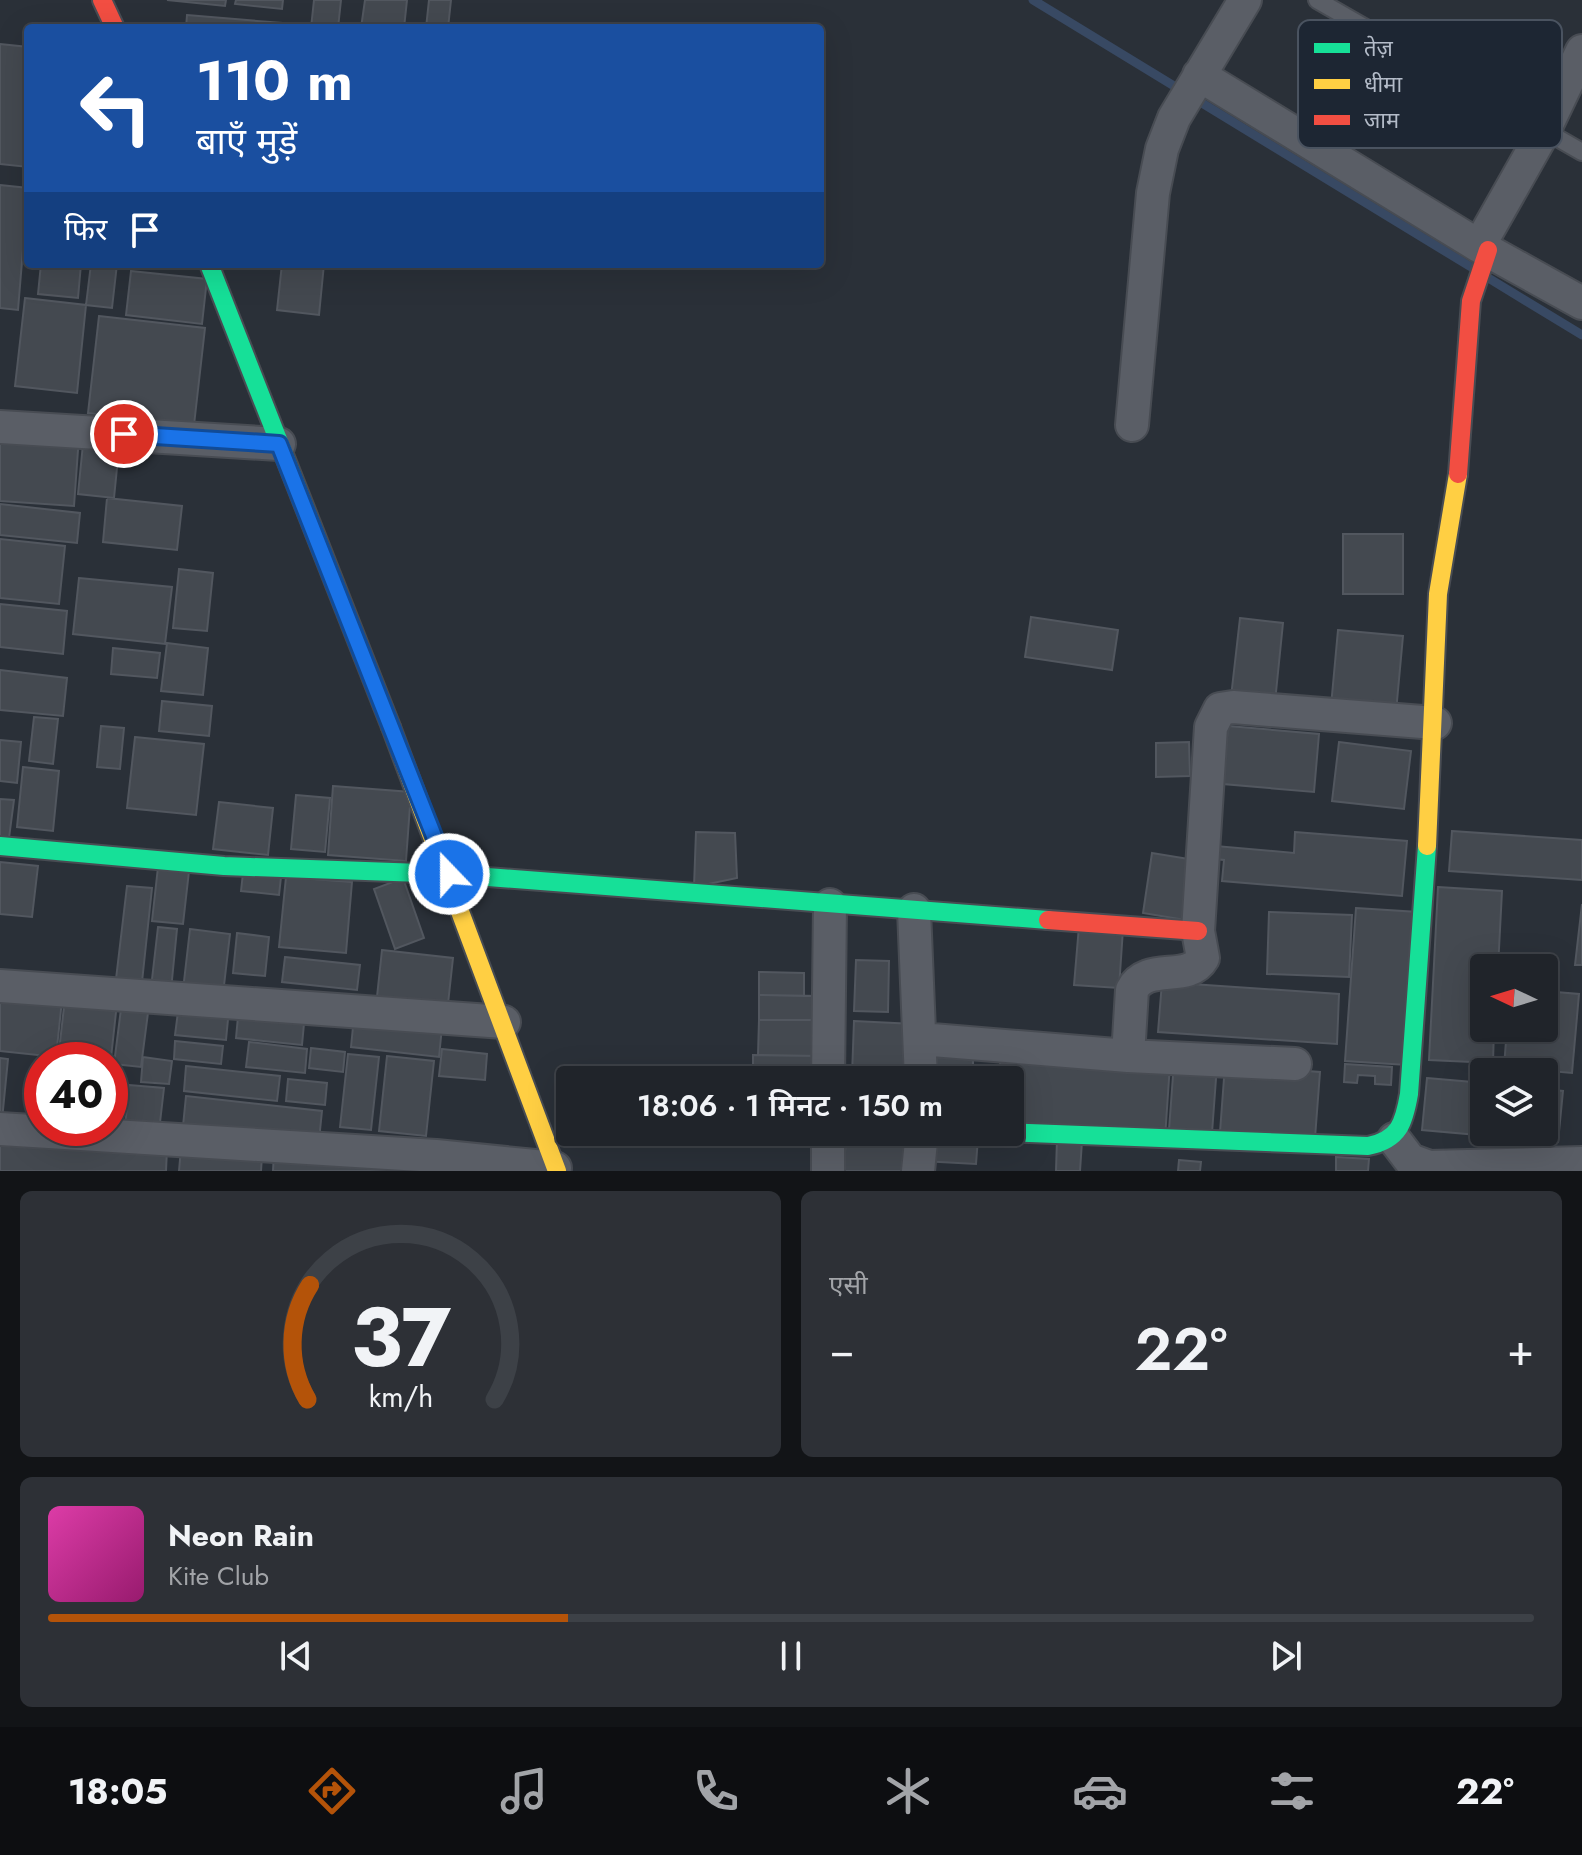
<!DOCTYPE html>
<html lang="hi">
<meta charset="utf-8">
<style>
body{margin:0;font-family:Jost,"Noto Sans Devanagari",sans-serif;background:#2d3036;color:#f1f3f6;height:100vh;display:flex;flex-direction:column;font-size:30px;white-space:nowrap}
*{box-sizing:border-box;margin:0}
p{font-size:26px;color:#a2a4a8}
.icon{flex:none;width:44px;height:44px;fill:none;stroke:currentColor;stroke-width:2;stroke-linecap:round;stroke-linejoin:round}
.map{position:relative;height:1171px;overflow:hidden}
.panel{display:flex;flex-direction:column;gap:20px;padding:20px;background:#121417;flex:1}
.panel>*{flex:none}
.guide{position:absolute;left:24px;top:24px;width:800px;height:244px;border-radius:8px;box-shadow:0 8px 32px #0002,0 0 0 2px #3d4147;background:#1a4fa0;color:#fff;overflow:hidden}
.needle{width:52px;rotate:274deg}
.controls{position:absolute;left:1470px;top:954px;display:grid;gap:16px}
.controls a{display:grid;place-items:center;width:88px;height:88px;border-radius:8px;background:#20242a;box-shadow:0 8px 32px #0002,0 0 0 2px #3d4147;font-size:40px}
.speed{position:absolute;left:24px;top:1042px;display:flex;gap:16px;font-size:40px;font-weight:700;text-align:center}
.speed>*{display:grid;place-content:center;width:104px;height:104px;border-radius:50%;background:#20242a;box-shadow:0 8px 32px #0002,0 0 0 2px #3d4147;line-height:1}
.speed .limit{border:12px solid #d22;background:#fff;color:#111}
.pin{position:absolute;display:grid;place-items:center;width:68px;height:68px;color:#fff;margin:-34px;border:4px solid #fff;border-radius:50%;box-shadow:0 2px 8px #0007}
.me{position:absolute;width:88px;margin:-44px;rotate:338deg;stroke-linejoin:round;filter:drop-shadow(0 0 6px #0008)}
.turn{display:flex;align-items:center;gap:28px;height:168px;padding:0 40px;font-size:36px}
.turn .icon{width:104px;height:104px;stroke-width:2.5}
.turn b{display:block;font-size:56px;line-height:68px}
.then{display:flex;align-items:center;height:76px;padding:0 40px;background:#0003;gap:16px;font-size:30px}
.big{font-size:60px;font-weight:600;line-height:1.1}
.panel .widget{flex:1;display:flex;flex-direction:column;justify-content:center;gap:12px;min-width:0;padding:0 28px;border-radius:12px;background:#2d3036}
.panel .dial{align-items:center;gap:0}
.dial svg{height:208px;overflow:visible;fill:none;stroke:#3d4147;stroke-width:7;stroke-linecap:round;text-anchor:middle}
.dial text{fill:#f1f3f6;stroke:none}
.song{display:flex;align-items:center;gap:24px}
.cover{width:96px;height:96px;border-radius:12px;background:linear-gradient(135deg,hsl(320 70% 55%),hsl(320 70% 35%))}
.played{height:8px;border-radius:4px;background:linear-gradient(90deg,#b45309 35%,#3d4147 35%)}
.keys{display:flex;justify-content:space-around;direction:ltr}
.heat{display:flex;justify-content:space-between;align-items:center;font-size:44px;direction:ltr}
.panel .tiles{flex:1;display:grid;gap:20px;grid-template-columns:1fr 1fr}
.widget:last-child{grid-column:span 2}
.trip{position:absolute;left:556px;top:1066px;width:468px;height:80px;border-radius:8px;background:#20242a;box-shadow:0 8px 32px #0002,0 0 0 2px #3d4147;font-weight:600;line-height:80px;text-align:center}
.tab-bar{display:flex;height:128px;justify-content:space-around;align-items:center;background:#0d0e11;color:#a2a4a8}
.tab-bar .icon{width:56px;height:56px}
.tab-bar .selected{color:#b45309}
.tab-bar b{font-size:36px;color:#f1f3f6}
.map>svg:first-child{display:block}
</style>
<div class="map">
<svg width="1582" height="1171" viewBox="0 0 1582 1171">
<rect width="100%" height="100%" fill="#2a3038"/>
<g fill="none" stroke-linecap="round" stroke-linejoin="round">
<path stroke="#384963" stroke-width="9" d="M1033,0L1471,267
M1490,279L1582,335"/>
</g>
<path fill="#444950" stroke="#52575f" stroke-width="2" d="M167,0H226L225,6Z
M236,0H283L282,9L235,4Z
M314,0H341L338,28H311Z
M365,0H407L404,28H361Z
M429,0H451L448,28H426Z
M187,15L282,23V28H186Z
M0,44L28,47V167L0,164Z
M0,185L28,188L18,310L0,308Z
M41,264H81L78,298L38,294Z
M91,264H117L112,308L86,305Z
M282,264H324L319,315L277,310Z
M131,271L207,279L202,324L126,315Z
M25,298L86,305L77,393L15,386Z
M99,316L205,328L194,425L88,413Z
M0,430L79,436L74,506L0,501Z
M84,434L120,438L114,498L78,494Z
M107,498L182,506L177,550L103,542Z
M0,504L80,513L77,543L0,535Z
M1343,534H1403V594H1343Z
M0,539L65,546L59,604L0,598Z
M179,569L213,573L207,631L173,628Z
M79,578L172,587L165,644L73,634Z
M0,604L67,611L63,654L0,647Z
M1031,617L1118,630L1112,670L1025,657Z
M1240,618L1283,623L1275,702L1231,697Z
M1338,630L1403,636L1396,712L1331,706Z
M167,643L208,648L203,695L161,691Z
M113,648L160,653L157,678L111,674Z
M0,670L67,678L63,716L0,710Z
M162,701L212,706L209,736L159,731Z
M34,717L58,719L53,764L29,761Z
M101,726L124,728L120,769L97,767Z
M1228,726L1319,734L1314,792L1223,784Z
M135,737L204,744L196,815L127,808Z
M0,740L21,742L17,783L0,781Z
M1189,742L1190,776L1156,777V743Z
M1339,742L1411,751L1404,809L1332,801Z
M23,767L59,771L53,831L17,827Z
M333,786L411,792L406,861L328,855Z
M296,795L330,798L325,852L291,849Z
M0,799L14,800L9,838L0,837Z
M219,802L273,808L268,855L213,849Z
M1452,831L1582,840V880L1449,871Z
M696,832L735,833L737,878L694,887Z
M1295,832L1407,841L1402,896L1222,881L1224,860L1204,858L1205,845L1294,853Z
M1152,853L1195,860L1185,920L1143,913Z
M0,862L38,866L32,917L0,914Z
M158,867L189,871L183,924L152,921Z
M243,873L281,877L279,895L241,891Z
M286,877L352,882L346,953L279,947Z
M403,878L424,938L395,949L374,889Z
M127,886L152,888L142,982L116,979Z
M1438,887L1502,891L1498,968H1484V1028H1494L1493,1063L1429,1060Z
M1582,904V965H1575Z
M1356,908L1418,912L1407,1065L1345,1061Z
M1269,912L1352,915L1349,977L1267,974Z
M1079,926L1123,929L1119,988L1074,985Z
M158,927L177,929L171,990L151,988Z
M190,929L230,934L223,994L183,990Z
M237,933L269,937L265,976L233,973Z
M382,950L453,958L447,1013L376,1006Z
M285,957L360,965L357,990L282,982Z
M856,960L889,961L888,1012L854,1011Z
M759,972L804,973V996L759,995Z
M1162,982L1339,994L1337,1044L1158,1032Z
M1544,991L1579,994L1572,1073L1504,1067L1507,1028H1544Z
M0,993L62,1000L56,1057L0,1051Z
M759,995L819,996L818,1020H759Z
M65,998L117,1003L110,1067V1060H58Z
M122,1001L149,1005L141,1067L114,1064Z
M179,1004L229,1009L226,1040L175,1035Z
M239,1006L305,1013L302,1045L236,1038Z
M354,1017L442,1027L439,1057L351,1047Z
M759,1020H818L817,1056L758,1055Z
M854,1021L914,1024L911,1077L852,1075Z
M175,1041L223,1046L221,1064L174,1059Z
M249,1042L307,1049L305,1073L246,1067Z
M311,1048L345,1052L343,1072L309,1068Z
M442,1049L487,1054L485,1080L439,1076Z
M1001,1052L1170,1064L1165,1138L1010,1127V1080H999Z
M348,1054L379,1057L371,1130L340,1127Z
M753,1055L817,1056V1080H753Z
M387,1056L434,1061L426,1136L379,1131Z
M143,1057L172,1061L169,1084L141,1082Z
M937,1057L973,1059V1080H935Z
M0,1058L8,1059L2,1120H0Z
M1174,1062L1217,1065L1212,1133L1169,1130Z
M1345,1064L1392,1067L1391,1085L1375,1084V1076L1358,1075L1357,1083L1344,1082Z
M1225,1065L1320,1072L1315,1138L1220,1132Z
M186,1066L280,1076L277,1101L184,1091Z
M110,1069L121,1071L116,1130L110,1128Z
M1427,1078L1484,1083V1132H1544V1089L1563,1091L1558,1142L1422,1130Z
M288,1079L327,1083L325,1105L286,1101Z
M129,1085L164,1088L159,1131L125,1127Z
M186,1096L322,1111L319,1140L183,1126Z
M756,1132H816V1147L755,1146Z
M924,1134L978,1138L976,1164L922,1161Z
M846,1135L908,1138L906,1171H844Z
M0,1137L167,1149L166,1171H0Z
M1057,1139L1082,1141L1080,1171H1056Z
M181,1148L262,1156L261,1171H179Z
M274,1152L393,1160L392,1171H273Z
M1336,1157L1369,1159L1368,1171H1336Z
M1179,1160L1201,1162L1200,1171H1178Z"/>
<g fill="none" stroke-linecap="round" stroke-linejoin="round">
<g stroke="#484c53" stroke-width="20">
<path id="lane" d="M1317,0L1582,152"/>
</g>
<g stroke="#484c53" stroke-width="36">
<path id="street" d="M1199,75L1479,246L1582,303
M1479,246L1544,131L1582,51
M1132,425L1153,193L1162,149L1174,118L1245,0
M0,427L279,444
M914,910L921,1080
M0,986L504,1022
M920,1039L1128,1056L1295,1064
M1128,1056L1132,990C1147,961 1188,984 1203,958L1198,931L1211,727L1220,709L1233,707L1435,723
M828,1080L830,905
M0,1129L436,1156L555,1168
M1394,1139L1410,1160L1429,1167L1582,1163
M828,1171V1132
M918,1171L922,1132"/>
</g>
<g stroke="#484c53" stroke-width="22">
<path id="fast" d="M209,264L391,727
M0,846L224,866L449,874L1048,920
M1001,1132L1368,1146C1399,1140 1404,1123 1409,1094L1427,846"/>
</g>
<g stroke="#484c53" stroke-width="22">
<path id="slow" d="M391,727L557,1171
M1427,846L1438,594L1458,474"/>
</g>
<g stroke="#484c53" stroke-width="22">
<path id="jam" d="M102,0L115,28
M1458,474L1471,301L1488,250
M1048,920L1198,931"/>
</g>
<use href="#lane" stroke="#5a5e66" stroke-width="16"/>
<use href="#street" stroke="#5a5e66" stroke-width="32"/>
<use href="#fast" stroke="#16e098" stroke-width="18"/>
<use href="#slow" stroke="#ffcf43" stroke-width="18"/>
<use href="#jam" stroke="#f24e42" stroke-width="18"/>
</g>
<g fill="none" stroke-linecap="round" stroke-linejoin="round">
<g stroke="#114b97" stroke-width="20">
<path id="route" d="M124,434L279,444L449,874"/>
</g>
<use href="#route" stroke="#1a73e8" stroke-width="14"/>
</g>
<rect x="1298" y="20" width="264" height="128" rx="12" fill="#1d2633" stroke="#4a5360" stroke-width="2"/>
<rect x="1314" y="43" width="36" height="10" fill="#16e098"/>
<rect x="1314" y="79" width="36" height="10" fill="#ffcf43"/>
<rect x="1314" y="115" width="36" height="10" fill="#f24e42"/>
<g font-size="22" fill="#b4bcc9">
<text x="1364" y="56">तेज़</text>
<text x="1364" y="92">धीमा</text>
<text x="1364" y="128">जाम</text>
</g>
</svg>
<div class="controls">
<a><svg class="needle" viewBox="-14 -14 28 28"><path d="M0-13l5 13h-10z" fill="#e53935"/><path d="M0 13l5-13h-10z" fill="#a2a4a8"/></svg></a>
<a><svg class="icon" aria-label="layers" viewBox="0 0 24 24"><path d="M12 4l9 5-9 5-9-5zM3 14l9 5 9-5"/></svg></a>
</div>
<div class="speed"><div class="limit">40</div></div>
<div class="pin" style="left:124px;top:434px;background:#d93025"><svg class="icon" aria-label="arrive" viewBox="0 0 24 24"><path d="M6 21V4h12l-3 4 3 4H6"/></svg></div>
<svg class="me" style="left:449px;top:874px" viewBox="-20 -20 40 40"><circle r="17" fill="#1a73e8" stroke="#fff" stroke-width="3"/><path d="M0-11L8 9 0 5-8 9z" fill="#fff"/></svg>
<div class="trip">18:06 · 1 मिनट · 150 m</div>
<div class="guide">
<div class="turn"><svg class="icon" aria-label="left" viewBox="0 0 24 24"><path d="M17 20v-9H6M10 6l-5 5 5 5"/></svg><div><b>110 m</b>बाएँ मुड़ें</div></div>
<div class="then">फिर<svg class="icon" aria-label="arrive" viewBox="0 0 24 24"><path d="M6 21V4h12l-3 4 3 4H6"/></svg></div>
</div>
</div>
<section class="panel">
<div class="tiles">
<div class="widget dial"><svg viewBox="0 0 100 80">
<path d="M14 69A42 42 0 1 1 86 69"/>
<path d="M14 69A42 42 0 0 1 15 25" stroke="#b45309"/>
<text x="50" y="56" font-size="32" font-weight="700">37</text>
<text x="50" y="72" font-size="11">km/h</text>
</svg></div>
<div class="widget"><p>एसी</p>
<div class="heat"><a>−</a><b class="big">22°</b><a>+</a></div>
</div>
<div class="widget">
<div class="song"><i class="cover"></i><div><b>Neon Rain</b><p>Kite Club</p></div></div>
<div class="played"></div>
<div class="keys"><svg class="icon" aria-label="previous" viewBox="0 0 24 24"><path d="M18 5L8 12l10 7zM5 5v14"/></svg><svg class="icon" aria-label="pause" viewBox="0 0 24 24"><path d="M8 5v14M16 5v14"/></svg><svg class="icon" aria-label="next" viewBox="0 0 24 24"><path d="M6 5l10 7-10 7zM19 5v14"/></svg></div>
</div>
</div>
</section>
<nav class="tab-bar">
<b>18:05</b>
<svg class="icon selected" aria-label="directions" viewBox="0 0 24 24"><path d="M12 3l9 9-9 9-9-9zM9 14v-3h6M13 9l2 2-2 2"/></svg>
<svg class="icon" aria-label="music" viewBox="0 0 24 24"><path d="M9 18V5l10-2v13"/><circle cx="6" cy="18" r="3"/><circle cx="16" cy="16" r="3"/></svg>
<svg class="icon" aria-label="phone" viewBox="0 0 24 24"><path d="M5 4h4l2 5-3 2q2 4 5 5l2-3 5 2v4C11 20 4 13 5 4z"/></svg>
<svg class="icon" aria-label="climate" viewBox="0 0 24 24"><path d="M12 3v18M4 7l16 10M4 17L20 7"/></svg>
<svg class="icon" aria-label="car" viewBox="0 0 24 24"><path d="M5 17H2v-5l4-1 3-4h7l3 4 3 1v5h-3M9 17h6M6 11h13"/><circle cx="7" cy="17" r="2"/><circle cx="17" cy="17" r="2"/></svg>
<svg class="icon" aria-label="filters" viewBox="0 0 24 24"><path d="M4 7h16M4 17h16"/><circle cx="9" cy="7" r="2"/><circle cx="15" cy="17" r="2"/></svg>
<b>22°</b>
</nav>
